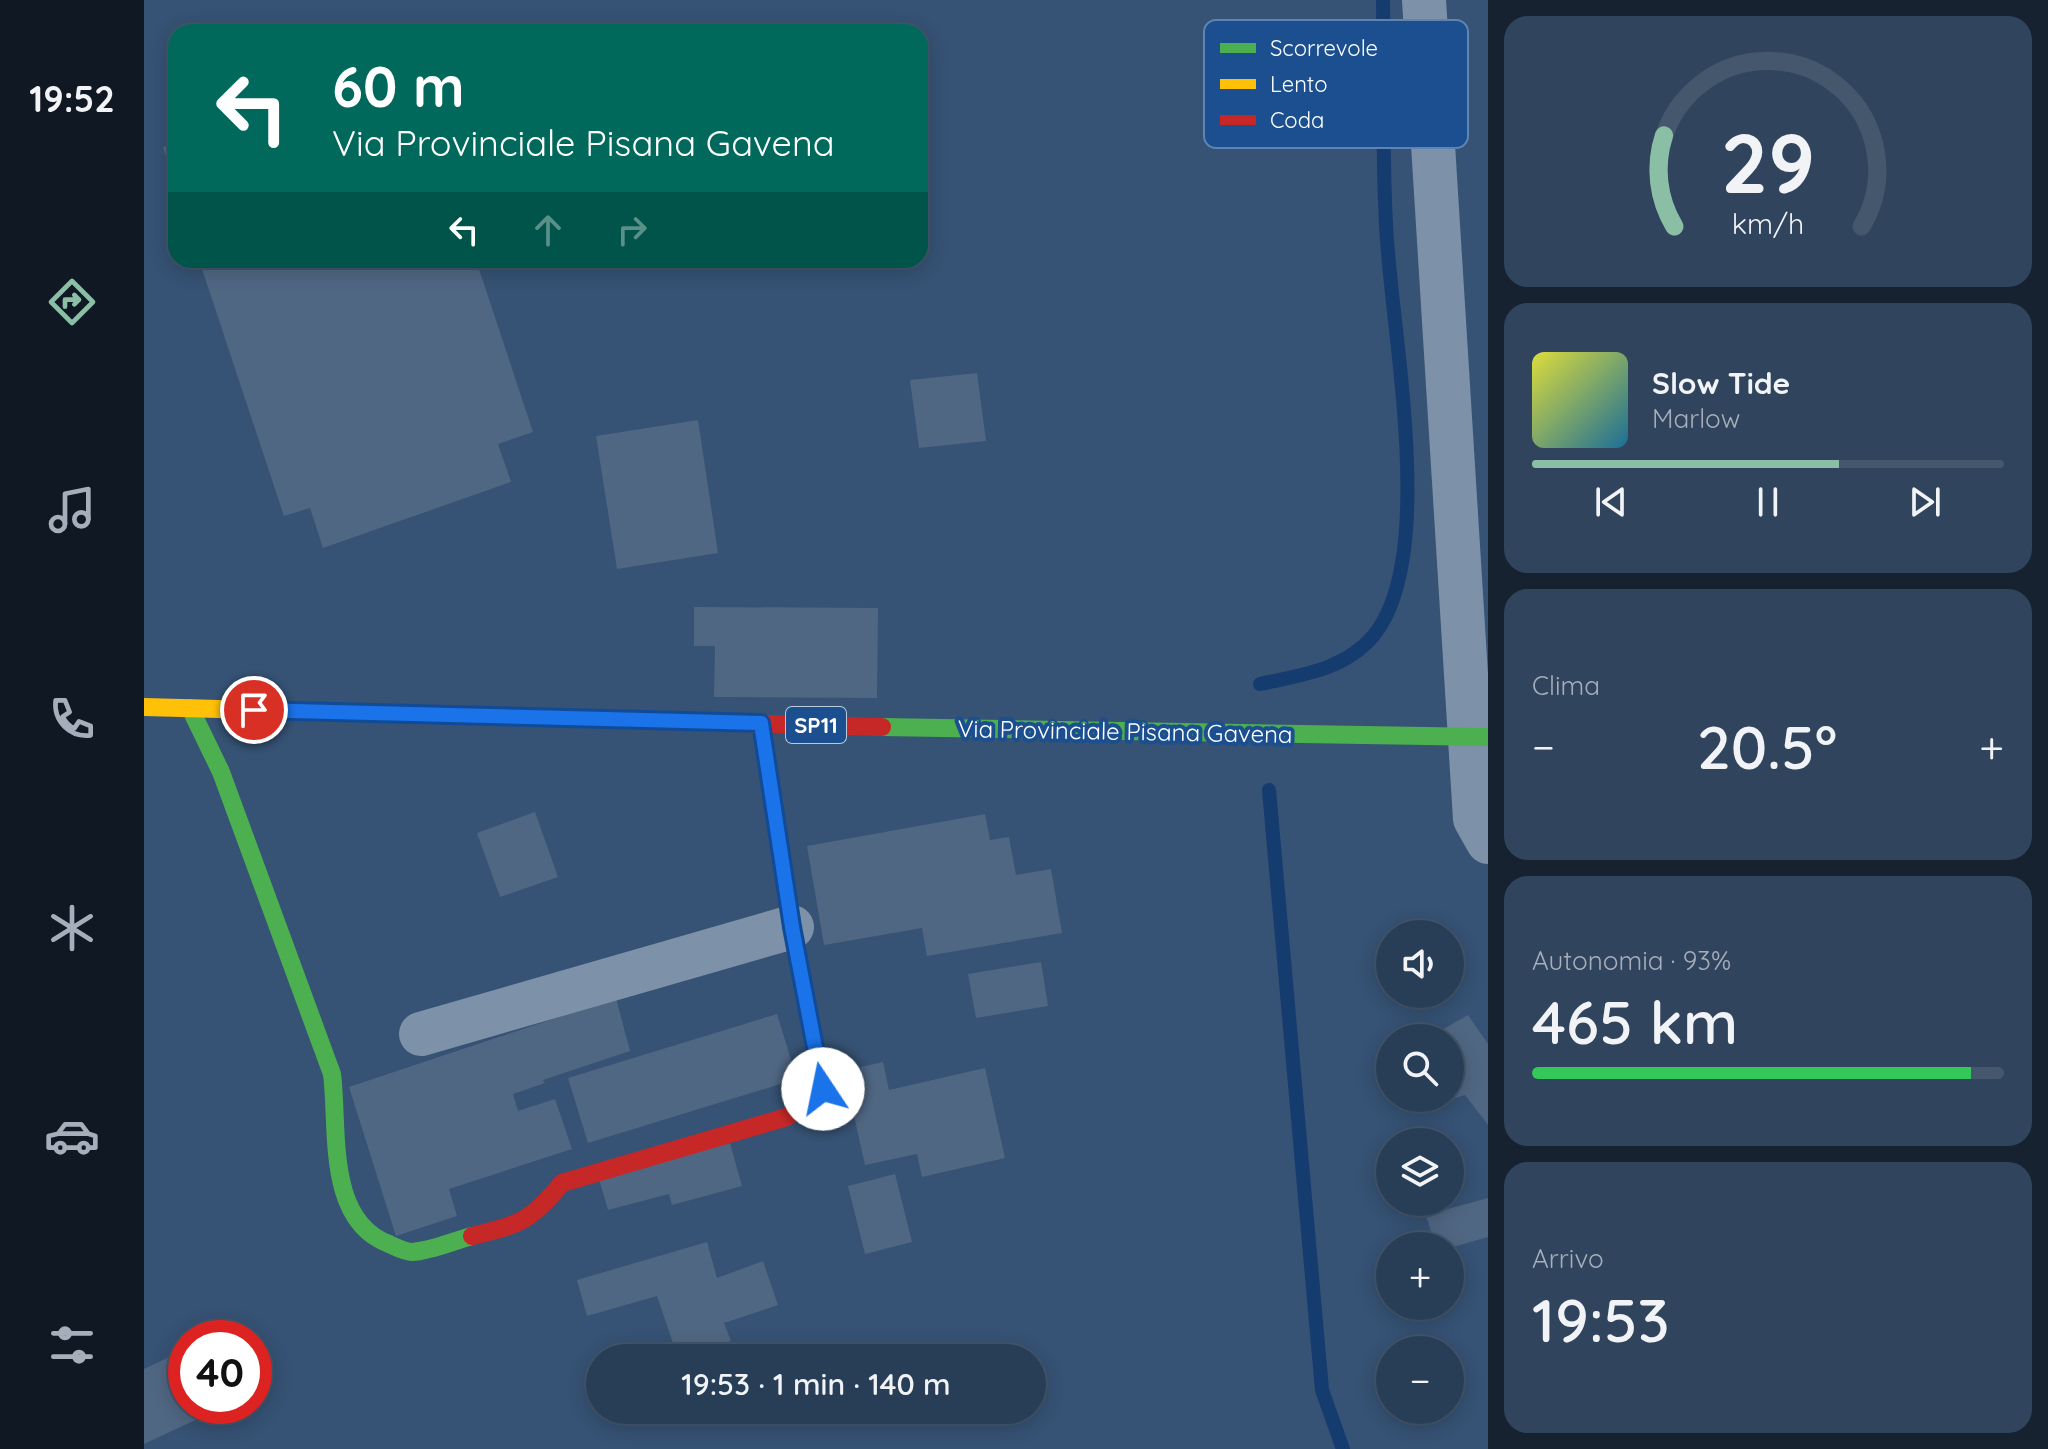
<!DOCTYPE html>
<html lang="it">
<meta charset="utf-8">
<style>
body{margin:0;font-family:Quicksand,sans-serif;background:#30455d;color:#f1f3f6;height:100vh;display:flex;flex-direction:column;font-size:30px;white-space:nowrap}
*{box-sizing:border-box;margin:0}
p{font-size:26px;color:#a5aeba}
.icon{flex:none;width:44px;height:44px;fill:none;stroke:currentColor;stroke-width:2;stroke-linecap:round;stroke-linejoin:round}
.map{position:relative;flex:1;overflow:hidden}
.side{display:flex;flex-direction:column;gap:16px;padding:16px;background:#162230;width:560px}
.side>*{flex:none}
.top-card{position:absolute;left:24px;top:24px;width:760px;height:244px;border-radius:24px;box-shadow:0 4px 20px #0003,0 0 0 2px #44576d;background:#00695c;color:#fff;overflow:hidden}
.controls{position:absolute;left:1232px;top:920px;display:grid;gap:16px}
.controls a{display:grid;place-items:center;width:88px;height:88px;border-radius:50%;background:#283e57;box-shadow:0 4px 20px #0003,0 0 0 2px #44576d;font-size:40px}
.speed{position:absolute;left:24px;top:1320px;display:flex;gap:16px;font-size:40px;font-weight:700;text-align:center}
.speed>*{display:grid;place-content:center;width:104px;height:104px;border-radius:50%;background:#283e57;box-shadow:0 4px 20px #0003,0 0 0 2px #44576d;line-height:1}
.speed .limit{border:12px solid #d22;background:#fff;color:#111}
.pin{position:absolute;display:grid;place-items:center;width:68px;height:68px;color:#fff;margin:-34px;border:4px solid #fff;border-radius:50%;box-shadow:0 2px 8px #0007}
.me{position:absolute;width:88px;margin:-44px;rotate:349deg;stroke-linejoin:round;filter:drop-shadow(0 0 6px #0008)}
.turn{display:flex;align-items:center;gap:28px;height:168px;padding:0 32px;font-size:36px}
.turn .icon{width:104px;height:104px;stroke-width:2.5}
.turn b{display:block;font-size:56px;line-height:68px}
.lanes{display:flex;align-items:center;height:76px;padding:0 32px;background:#0003;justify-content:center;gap:40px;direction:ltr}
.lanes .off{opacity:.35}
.big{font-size:60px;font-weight:600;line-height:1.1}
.side .card{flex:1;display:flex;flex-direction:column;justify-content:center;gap:12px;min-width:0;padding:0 28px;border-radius:24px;background:#30455d}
.side .dial{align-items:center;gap:0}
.dial svg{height:208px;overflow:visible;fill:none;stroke:#44576d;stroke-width:7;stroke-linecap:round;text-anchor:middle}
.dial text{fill:#f1f3f6;stroke:none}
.song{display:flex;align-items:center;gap:24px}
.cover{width:96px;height:96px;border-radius:12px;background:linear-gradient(135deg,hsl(60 70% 55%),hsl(200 70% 35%))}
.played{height:8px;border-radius:4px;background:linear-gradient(90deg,#8abfa5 65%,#44576d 65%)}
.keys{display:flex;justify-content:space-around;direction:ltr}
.heat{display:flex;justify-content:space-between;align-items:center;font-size:44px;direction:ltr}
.charge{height:12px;border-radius:6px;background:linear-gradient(90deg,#34c759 93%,#44576d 0)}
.trip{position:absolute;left:442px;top:1344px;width:460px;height:80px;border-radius:40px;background:#283e57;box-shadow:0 4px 20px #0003,0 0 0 2px #44576d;font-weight:600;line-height:80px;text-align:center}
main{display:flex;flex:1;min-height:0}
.tab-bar{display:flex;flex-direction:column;width:144px;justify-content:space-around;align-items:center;background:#101923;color:#a5aeba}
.tab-bar .icon{width:56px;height:56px}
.tab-bar .selected{color:#8abfa5}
.tab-bar b{font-size:36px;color:#f1f3f6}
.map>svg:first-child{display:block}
</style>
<main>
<nav class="tab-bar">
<b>19:52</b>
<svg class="icon selected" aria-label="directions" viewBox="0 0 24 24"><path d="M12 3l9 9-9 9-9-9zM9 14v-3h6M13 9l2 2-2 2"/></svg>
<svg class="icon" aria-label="music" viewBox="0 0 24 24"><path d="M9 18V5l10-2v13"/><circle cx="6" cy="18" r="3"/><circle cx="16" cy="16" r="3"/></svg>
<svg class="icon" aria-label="phone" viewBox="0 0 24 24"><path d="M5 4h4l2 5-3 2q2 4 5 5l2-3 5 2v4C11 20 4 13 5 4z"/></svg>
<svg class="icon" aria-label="climate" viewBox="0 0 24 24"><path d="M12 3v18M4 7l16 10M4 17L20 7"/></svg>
<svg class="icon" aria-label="car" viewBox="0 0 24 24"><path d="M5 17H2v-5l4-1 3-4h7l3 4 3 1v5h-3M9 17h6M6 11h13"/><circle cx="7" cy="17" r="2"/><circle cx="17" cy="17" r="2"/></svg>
<svg class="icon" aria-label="filters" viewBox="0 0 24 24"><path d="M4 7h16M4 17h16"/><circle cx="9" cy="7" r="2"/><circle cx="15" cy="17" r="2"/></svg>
</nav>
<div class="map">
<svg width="1344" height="1449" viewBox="0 0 1344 1449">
<rect width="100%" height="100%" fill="#365274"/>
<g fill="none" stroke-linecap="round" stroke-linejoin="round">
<path stroke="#153c6e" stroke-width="14" d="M1116,684C1158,675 1201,670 1230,635C1295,554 1246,327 1242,224C1238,150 1240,75 1239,0
M1125,790L1178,1390L1199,1449"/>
</g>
<path fill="#506783" d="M32,143V186H31L19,147Z
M55,260H332L389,432L354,444L367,482L179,548L166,508L140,516Z
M833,373L842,441L775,448L766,380Z
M554,420L574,553L473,569L452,436Z
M550,607L734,608L733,698L570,697L571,646H550Z
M391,812L414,877L356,897L333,833Z
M841,814L846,840L865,837L872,875L907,869L918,933L783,956L778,928L680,945L663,846Z
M897,962L904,1006L832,1018L824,974Z
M472,998L486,1051L399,1080L401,1083L369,1094L374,1111L411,1099L428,1149L305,1189L313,1216L252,1236L205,1087Z
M633,1014L653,1079L444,1143L424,1078Z
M1324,1015L1344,1044V1125L1321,1095L1286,1106L1287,1098H1306V1038H1289V1035Z
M739,1062L745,1090L841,1068L861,1158L778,1177L773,1154L721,1165L700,1071Z
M586,1143L598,1186L528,1205L525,1194L464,1210L455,1179Z
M751,1174L768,1242L721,1254L704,1186Z
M1344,1198V1237L1306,1248V1246H1291L1282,1215Z
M563,1242L573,1278L619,1261L634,1305L580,1323L587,1341L534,1358L513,1296L443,1316L433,1280Z
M42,1349V1406H71L73,1410L0,1444V1369Z"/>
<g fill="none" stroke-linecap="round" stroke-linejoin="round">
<path stroke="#7d92a8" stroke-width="44" d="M1280,0L1331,819L1344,842
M277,1034L648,927"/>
<path stroke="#4caf50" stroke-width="18" d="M46,708L77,772L188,1074C195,1128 181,1220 245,1244C252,1247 261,1252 268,1252C287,1251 309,1241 328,1236
M738,727L1344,737"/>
<path stroke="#ffc107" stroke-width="18" d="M0,707L342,716
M617,723L648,927L672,1051"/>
<path stroke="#c62828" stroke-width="18" d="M342,716L738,727
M328,1236C376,1224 386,1222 418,1183L643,1117L679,1089L672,1051"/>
</g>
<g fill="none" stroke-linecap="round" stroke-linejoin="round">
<g stroke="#114b97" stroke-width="20">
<path id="route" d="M110,710L617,723L648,927L679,1089"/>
</g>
<use href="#route" stroke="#1a73e8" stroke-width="14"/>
</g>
<g text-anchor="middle" stroke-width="8" stroke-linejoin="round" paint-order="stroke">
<rect fill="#1b4f8f" stroke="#bbcadd" stroke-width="2" x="642" y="707" width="60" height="36" rx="6"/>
<g font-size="22" font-weight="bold" fill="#fff">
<text x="672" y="733">SP11</text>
</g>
<g font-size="24" fill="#fff" stroke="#1b4f8f">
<text transform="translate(981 732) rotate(1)" y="8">Via Provinciale Pisana Gavena</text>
</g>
</g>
<rect x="1060" y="20" width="264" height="128" rx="12" fill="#1b4f8f" stroke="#5f84b1" stroke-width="2"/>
<rect x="1076" y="43" width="36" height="10" fill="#4caf50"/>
<rect x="1076" y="79" width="36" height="10" fill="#ffc107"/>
<rect x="1076" y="115" width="36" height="10" fill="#c62828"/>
<g font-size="22" fill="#fff">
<text x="1126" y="56">Scorrevole</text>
<text x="1126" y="92">Lento</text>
<text x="1126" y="128">Coda</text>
</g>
</svg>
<div class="controls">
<a><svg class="icon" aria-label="sound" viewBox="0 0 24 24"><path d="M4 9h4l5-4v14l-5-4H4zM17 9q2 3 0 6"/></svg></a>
<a><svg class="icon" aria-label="search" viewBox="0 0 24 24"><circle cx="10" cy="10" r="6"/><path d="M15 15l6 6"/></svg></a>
<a><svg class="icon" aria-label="layers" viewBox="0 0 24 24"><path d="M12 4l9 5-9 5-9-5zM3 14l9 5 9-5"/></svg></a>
<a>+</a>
<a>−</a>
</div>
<div class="speed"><div class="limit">40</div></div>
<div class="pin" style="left:110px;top:710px;background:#d93025"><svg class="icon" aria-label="arrive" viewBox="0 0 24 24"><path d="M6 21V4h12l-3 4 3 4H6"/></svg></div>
<svg class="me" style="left:679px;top:1089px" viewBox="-20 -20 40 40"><circle r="19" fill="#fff"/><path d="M0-13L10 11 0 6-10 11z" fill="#1a73e8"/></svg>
<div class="trip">19:53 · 1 min · 140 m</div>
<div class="top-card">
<div class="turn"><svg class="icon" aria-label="left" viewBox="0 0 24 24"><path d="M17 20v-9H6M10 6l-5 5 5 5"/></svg><div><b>60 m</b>Via Provinciale Pisana Gavena</div></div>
<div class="lanes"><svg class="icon" aria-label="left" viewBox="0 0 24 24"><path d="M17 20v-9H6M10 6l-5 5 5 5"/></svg><svg class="icon off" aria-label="ahead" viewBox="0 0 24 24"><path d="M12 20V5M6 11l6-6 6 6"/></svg><svg class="icon off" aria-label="right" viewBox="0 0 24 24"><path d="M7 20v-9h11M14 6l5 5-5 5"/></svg></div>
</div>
</div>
<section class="side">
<div class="card dial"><svg viewBox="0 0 100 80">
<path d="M14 69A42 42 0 1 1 86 69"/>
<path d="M14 69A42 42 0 0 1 10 34" stroke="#8abfa5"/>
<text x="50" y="56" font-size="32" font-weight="700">29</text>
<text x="50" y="72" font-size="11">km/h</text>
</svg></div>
<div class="card">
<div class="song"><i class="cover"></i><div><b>Slow Tide</b><p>Marlow</p></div></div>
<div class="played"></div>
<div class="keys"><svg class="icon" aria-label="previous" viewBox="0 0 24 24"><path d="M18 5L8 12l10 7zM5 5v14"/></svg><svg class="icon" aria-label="pause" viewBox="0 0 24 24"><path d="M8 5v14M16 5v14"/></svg><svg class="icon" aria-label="next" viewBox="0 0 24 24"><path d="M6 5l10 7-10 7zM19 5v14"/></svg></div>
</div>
<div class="card"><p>Clima</p>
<div class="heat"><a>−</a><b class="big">20.5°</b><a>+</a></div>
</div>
<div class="card"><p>Autonomia · 93%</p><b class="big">465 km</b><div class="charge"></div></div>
<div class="card"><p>Arrivo</p><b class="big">19:53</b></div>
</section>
</main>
